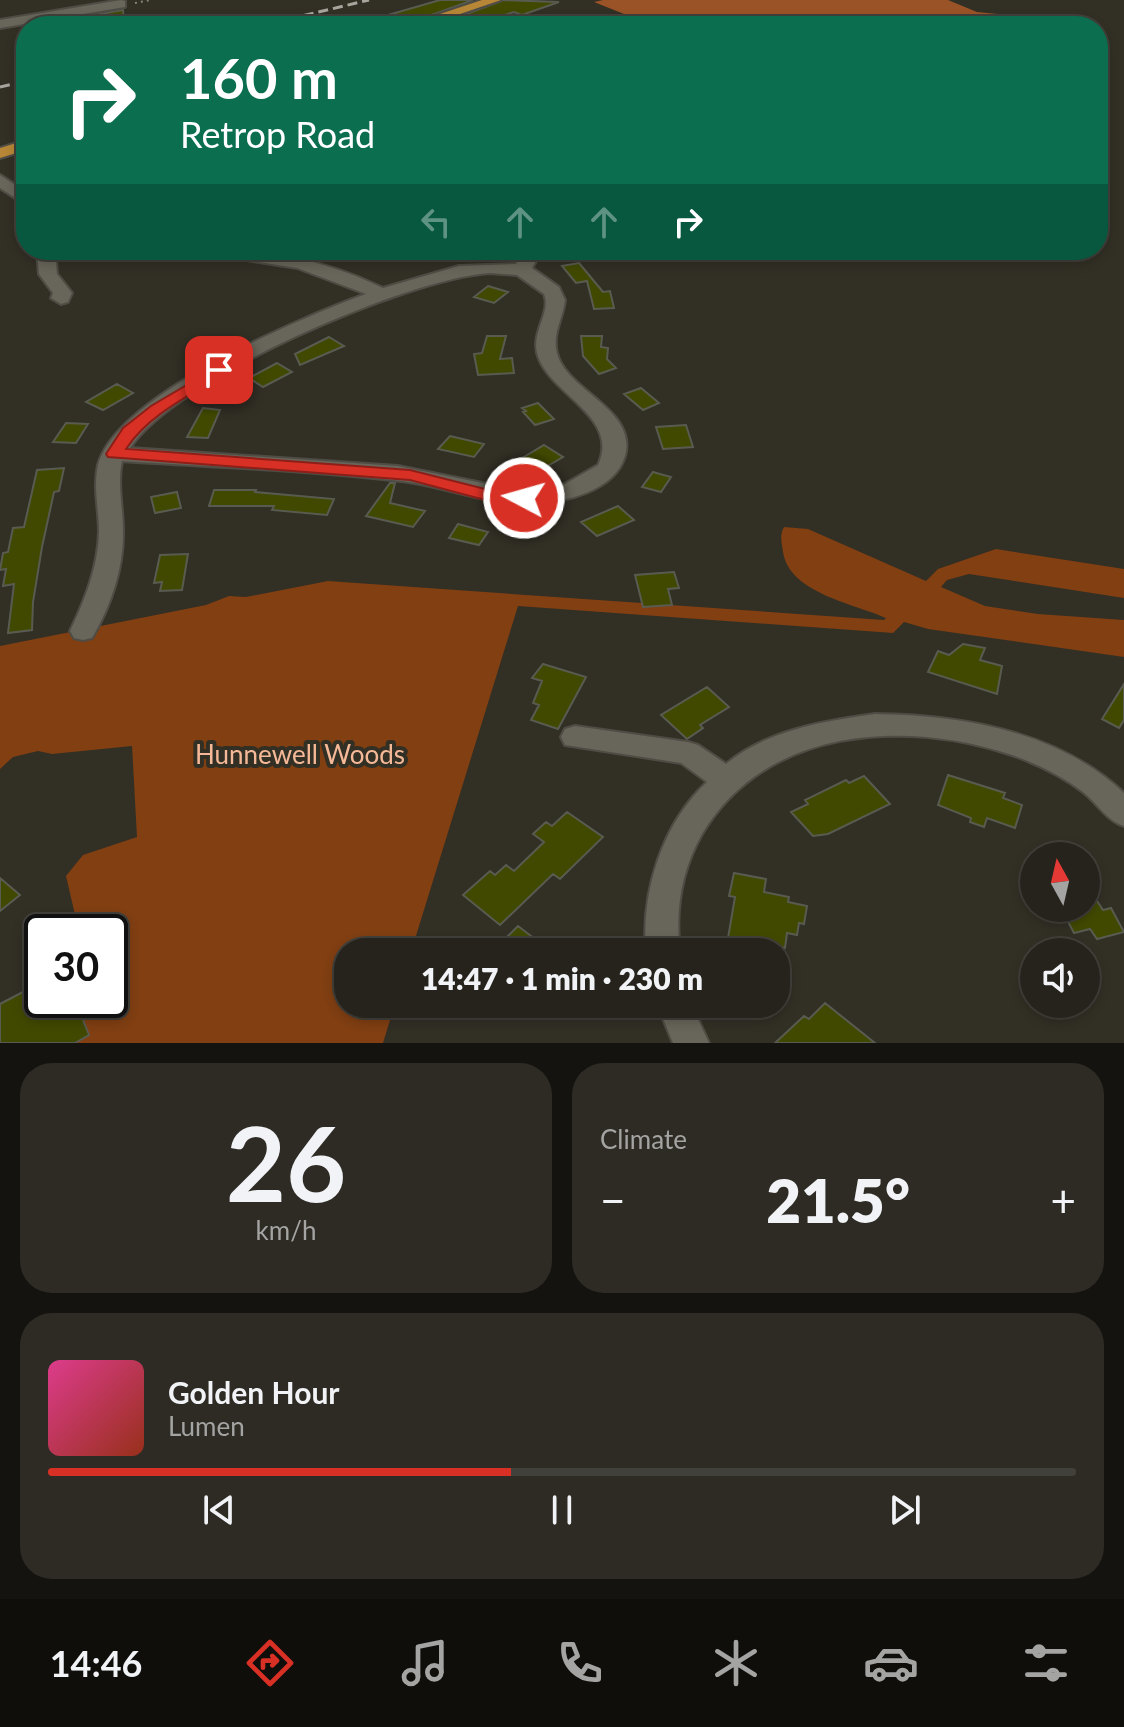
<!DOCTYPE html>
<meta charset="utf-8">
<style>
body{margin:0;font-family:Lato,sans-serif;background:#2e2b25;color:#f1f3f6;height:100vh;display:flex;flex-direction:column;font-size:30px;white-space:nowrap}
*{box-sizing:border-box;margin:0}
p{font-size:26px;color:#a4a4a3}
.icon{flex:none;width:44px;height:44px;fill:none;stroke:currentColor;stroke-width:2;stroke-linecap:round;stroke-linejoin:round}
.map{position:relative;height:1043px;overflow:hidden}
.drawer{display:flex;flex-direction:column;gap:20px;padding:20px;background:#15130f;flex:1}
.drawer>*{flex:none}
.banner{position:absolute;left:16px;top:16px;width:1092px;height:244px;border-radius:32px;box-shadow:0 4px 12px #0003,0 0 0 2px #42403b;background:#0b6e4f;color:#fff;overflow:hidden}
.needle{width:52px;rotate:352deg}
.tools{position:absolute;left:1020px;top:842px;display:grid;gap:16px}
.tools a{display:grid;place-items:center;width:80px;height:80px;border-radius:50%;background:#26231c;box-shadow:0 4px 12px #0003,0 0 0 2px #42403b;font-size:40px}
.speed{position:absolute;left:24px;top:914px;display:flex;gap:16px;font-size:40px;font-weight:700;text-align:center}
.speed>*{display:grid;place-content:center;width:104px;height:104px;border-radius:50%;background:#26231c;box-shadow:0 4px 12px #0003,0 0 0 2px #42403b;line-height:1}
.speed .limit{border:4px solid #111;border-radius:12px;background:#fff;color:#111}
.pin{position:absolute;display:grid;place-items:center;width:68px;height:68px;color:#fff;margin:-34px;border-radius:16px;box-shadow:0 4px 12px #0006}
.me{position:absolute;width:88px;margin:-44px;rotate:276deg;stroke-linejoin:round;filter:drop-shadow(0 0 6px #0008)}
.turn{display:flex;align-items:center;gap:28px;height:168px;padding:0 32px;font-size:36px}
.turn .icon{width:104px;height:104px;stroke-width:2.5}
.turn b{display:block;font-size:56px;line-height:68px}
.lanes{display:flex;align-items:center;height:76px;padding:0 32px;background:#0003;justify-content:center;gap:40px;direction:ltr}
.lanes .off{opacity:.35}
.big{font-size:60px;font-weight:800;line-height:1.1}
.drawer .tile{flex:1;display:flex;flex-direction:column;justify-content:center;gap:12px;min-width:0;padding:0 28px;border-radius:32px;background:#2e2b25}
.drawer .dial{align-items:center;gap:0}
.dial b{font-size:104px;line-height:1}
.song{display:flex;align-items:center;gap:24px}
.cover{width:96px;height:96px;border-radius:12px;background:linear-gradient(135deg,hsl(330 70% 55%),hsl(10 70% 35%))}
.played{height:8px;border-radius:4px;background:linear-gradient(90deg,#d93025 45%,#42403b 45%)}
.keys{display:flex;justify-content:space-around;direction:ltr}
.heat{display:flex;justify-content:space-between;align-items:center;font-size:44px;direction:ltr}
.drawer .tiles{flex:1;display:grid;gap:20px;grid-template-columns:1fr 1fr}
.tile:last-child{grid-column:span 2}
.trip{position:absolute;left:334px;top:938px;width:456px;height:80px;border-radius:32px;background:#26231c;box-shadow:0 4px 12px #0003,0 0 0 2px #42403b;font-weight:800;line-height:80px;text-align:center}
.menu{display:flex;height:128px;justify-content:space-around;align-items:center;background:#0f0e0b;color:#a4a4a3}
.menu .icon{width:56px;height:56px}
.menu .active{color:#d93025}
.menu b{font-size:36px;color:#f1f3f6}
.map>svg:first-child{display:block}
</style>
<div class="map">
<svg width="1124" height="1043" viewBox="0 0 1124 1043">
<rect width="100%" height="100%" fill="#322f25"/>
<path fill="#813f12" d="M784,527L808,529L926,581L938,569L996,549L1124,569V598L969,574L947,580L941,587L985,606L1038,614L1124,620V657L928,629L904,622L893,633L518,606L411,952H348V1004H395L383,1043H68L53,1000H110V932H79L66,876L83,855L137,837L132,746L52,754L38,751L13,757L0,769V646L206,605L229,596L246,597L328,581L884,620L886,618C855,604 789,593 783,552C782,543 779,536 784,527Z"/>
<path fill="#9a5326" d="M603,0H948L977,12L1018,16L1019,21L1004,26H654L594,2Z"/>
<path fill="#414900" stroke="#595b50" stroke-width="2" d="M440,0H473L401,26H365L364,22Z
M504,0L559,2L522,15L514,12L470,26H434Z
M123,10L124,20L120,22L75,25L72,19Z
M579,263L603,292L610,291L614,308L594,309L587,281L576,283L562,266Z
M488,286L508,292L494,303L474,297Z
M487,336H506L500,359L512,358L514,373L478,375L474,354L482,353Z
M581,336H602L601,347L608,348L607,359L616,368L599,374L583,356Z
M329,337L344,346L300,365L295,354Z
M277,363L292,372L263,387L249,378Z
M117,384L133,393L103,410L86,402Z
M641,388L659,403L643,410L624,394Z
M538,403L554,419L535,425L523,412L526,411L522,408Z
M203,408L220,410L208,438L187,437Z
M66,423L88,424L76,443L53,442Z
M686,425L693,447L663,449L656,427Z
M450,436L484,444L474,457L438,449Z
M544,445L563,457L532,475L514,463Z
M64,468L59,491L54,492L42,547L33,602L32,630L8,633L14,584L3,586L6,569L0,570L3,553L8,552L13,528L24,527L37,470Z
M653,472L671,477L661,492L642,487Z
M390,483H395L390,503L425,511L413,527L366,516Z
M214,490H256L255,492L334,499L327,515L272,510L274,506H209Z
M177,492L181,508L155,513L151,497Z
M618,506L634,520L597,536L581,522Z
M458,524L488,532L479,545L449,538Z
M188,554L182,590L160,591L162,582L154,583L160,555Z
M674,572L679,588L668,589L672,605L643,607L635,575Z
M963,644L985,648L980,660L1002,666L997,694L928,672L938,651L949,655Z
M543,664L586,677L558,729L531,720L539,705L533,703L542,681L532,678Z
M1124,684V720L1119,728L1102,719Z
M707,687L729,707L700,725L703,728L687,739L661,715Z
M948,775L1005,793L1003,798L1022,805L1015,828L987,818L984,827L970,822L971,818L938,805Z
M864,776L890,804L828,834L813,836L791,812L808,804L805,800L846,780L849,783Z
M567,812L603,837L560,879L553,874L500,925L463,895L490,871L495,875L506,865L514,871L544,842L533,834L546,822L552,826Z
M734,873L766,879L764,892L789,897L788,902L807,906L804,924L799,923L797,935L787,933L785,948L777,946V952H733L735,939L728,938L735,897L729,896Z
M0,878L20,895L0,911Z
M1086,884L1103,910L1111,908L1124,932L1097,939L1090,929L1074,933L1061,908H1086Z
M518,926L552,952H508L499,945Z
M42,982V1000H75L89,1035L75,1043H0V1004Z
M825,1003L875,1043H775L804,1016L809,1019Z"/>
<g fill="none" stroke-linecap="round" stroke-linejoin="round">
<g stroke="#4e4c44" stroke-width="4">
<path id="minor" d="M121,0L125,1V7L0,28V20Z
M0,175L26,192V205L0,188Z
M37,250H55L57,274L72,293L68,302L61,304L51,298L53,293L39,274Z
M205,250C270,250 323,259 383,288L459,266L516,264L524,250H542L532,268L559,287L565,300C563,319 552,333 557,353C566,391 638,409 625,456C615,491 565,502 533,504C488,506 446,486 401,481C309,470 215,467 122,461C117,484 123,507 123,530C124,567 111,606 92,638L83,640L74,638L70,631C85,600 98,567 99,532C99,510 93,487 98,465C117,395 300,318 366,294L297,268L214,255ZM490,273L517,275L544,294C552,314 528,334 539,359C554,396 620,418 598,465L565,484L532,489H512L398,466L130,448C174,379 408,278 490,273Z
M875,714C962,715 1058,731 1124,793V826C1107,821 1097,803 1083,792C1062,776 1037,764 1012,755C905,719 765,727 702,834C681,871 675,911 680,952H646C641,892 662,824 707,782L681,763L565,745L561,737L565,729L575,726L688,742L698,745L726,764C767,730 824,721 875,714Z
M657,1004H691L709,1043H673Z"/>
</g>
<g stroke="#4e4c44" stroke-width="4">
<path id="major" d="M482,0H501L425,26H404Z
M26,140V150L0,158V148Z"/>
</g>
<path stroke="#87857c" stroke-width="2" stroke-dasharray="2 4" stroke-linecap="butt" d="M135,3L150,0"/>
<use href="#minor" fill="#68655a" fill-rule="evenodd"/>
<use href="#major" fill="#b78737" fill-rule="evenodd"/>
<path stroke="#a8a59e" stroke-width="3" stroke-dasharray="10 5" stroke-linecap="butt" d="M260,26L369,0
M0,87L26,81"/>
</g>
<path fill="#d93025" stroke="#8d1f18" stroke-width="2" d="M219,366L225,367V374C190,395 148,415 126,449L410,470L485,489L524,493L533,498L524,504L485,500L410,480L108,457L106,454L123,428L151,406Z"/>
<g text-anchor="middle" stroke-width="8" stroke-linejoin="round" paint-order="stroke">
<g font-size="26" fill="#f6b997" stroke="#322f25">
<text x="300" y="764">Hunnewell Woods</text>
</g>
</g>
</svg>
<div class="tools">
<a><svg class="needle" viewBox="-14 -14 28 28"><path d="M0-13l5 13h-10z" fill="#e53935"/><path d="M0 13l5-13h-10z" fill="#a4a4a3"/></svg></a>
<a><svg class="icon" aria-label="sound" viewBox="0 0 24 24"><path d="M4 9h4l5-4v14l-5-4H4zM17 9q2 3 0 6"/></svg></a>
</div>
<div class="speed"><div class="limit">30</div></div>
<div class="pin" style="left:219px;top:370px;background:#d93025"><svg class="icon" aria-label="arrive" viewBox="0 0 24 24"><path d="M6 21V4h12l-3 4 3 4H6"/></svg></div>
<svg class="me" style="left:524px;top:498px" viewBox="-20 -20 40 40"><circle r="17" fill="#d93025" stroke="#fff" stroke-width="3"/><path d="M0-11L8 9 0 5-8 9z" fill="#fff"/></svg>
<div class="trip">14:47 · 1 min · 230 m</div>
<div class="banner">
<div class="turn"><svg class="icon" aria-label="right" viewBox="0 0 24 24"><path d="M7 20v-9h11M14 6l5 5-5 5"/></svg><div><b>160 m</b>Retrop Road</div></div>
<div class="lanes"><svg class="icon off" aria-label="left" viewBox="0 0 24 24"><path d="M17 20v-9H6M10 6l-5 5 5 5"/></svg><svg class="icon off" aria-label="ahead" viewBox="0 0 24 24"><path d="M12 20V5M6 11l6-6 6 6"/></svg><svg class="icon off" aria-label="ahead" viewBox="0 0 24 24"><path d="M12 20V5M6 11l6-6 6 6"/></svg><svg class="icon" aria-label="right" viewBox="0 0 24 24"><path d="M7 20v-9h11M14 6l5 5-5 5"/></svg></div>
</div>
</div>
<section class="drawer">
<div class="tiles">
<div class="tile dial"><b>26</b><p>km/h</p></div>
<div class="tile"><p>Climate</p>
<div class="heat"><a>−</a><b class="big">21.5°</b><a>+</a></div>
</div>
<div class="tile">
<div class="song"><i class="cover"></i><div><b>Golden Hour</b><p>Lumen</p></div></div>
<div class="played"></div>
<div class="keys"><svg class="icon" aria-label="previous" viewBox="0 0 24 24"><path d="M18 5L8 12l10 7zM5 5v14"/></svg><svg class="icon" aria-label="pause" viewBox="0 0 24 24"><path d="M8 5v14M16 5v14"/></svg><svg class="icon" aria-label="next" viewBox="0 0 24 24"><path d="M6 5l10 7-10 7zM19 5v14"/></svg></div>
</div>
</div>
</section>
<nav class="menu">
<b>14:46</b>
<svg class="icon active" aria-label="directions" viewBox="0 0 24 24"><path d="M12 3l9 9-9 9-9-9zM9 14v-3h6M13 9l2 2-2 2"/></svg>
<svg class="icon" aria-label="music" viewBox="0 0 24 24"><path d="M9 18V5l10-2v13"/><circle cx="6" cy="18" r="3"/><circle cx="16" cy="16" r="3"/></svg>
<svg class="icon" aria-label="phone" viewBox="0 0 24 24"><path d="M5 4h4l2 5-3 2q2 4 5 5l2-3 5 2v4C11 20 4 13 5 4z"/></svg>
<svg class="icon" aria-label="climate" viewBox="0 0 24 24"><path d="M12 3v18M4 7l16 10M4 17L20 7"/></svg>
<svg class="icon" aria-label="car" viewBox="0 0 24 24"><path d="M5 17H2v-5l4-1 3-4h7l3 4 3 1v5h-3M9 17h6M6 11h13"/><circle cx="7" cy="17" r="2"/><circle cx="17" cy="17" r="2"/></svg>
<svg class="icon" aria-label="filters" viewBox="0 0 24 24"><path d="M4 7h16M4 17h16"/><circle cx="9" cy="7" r="2"/><circle cx="15" cy="17" r="2"/></svg>
</nav>
